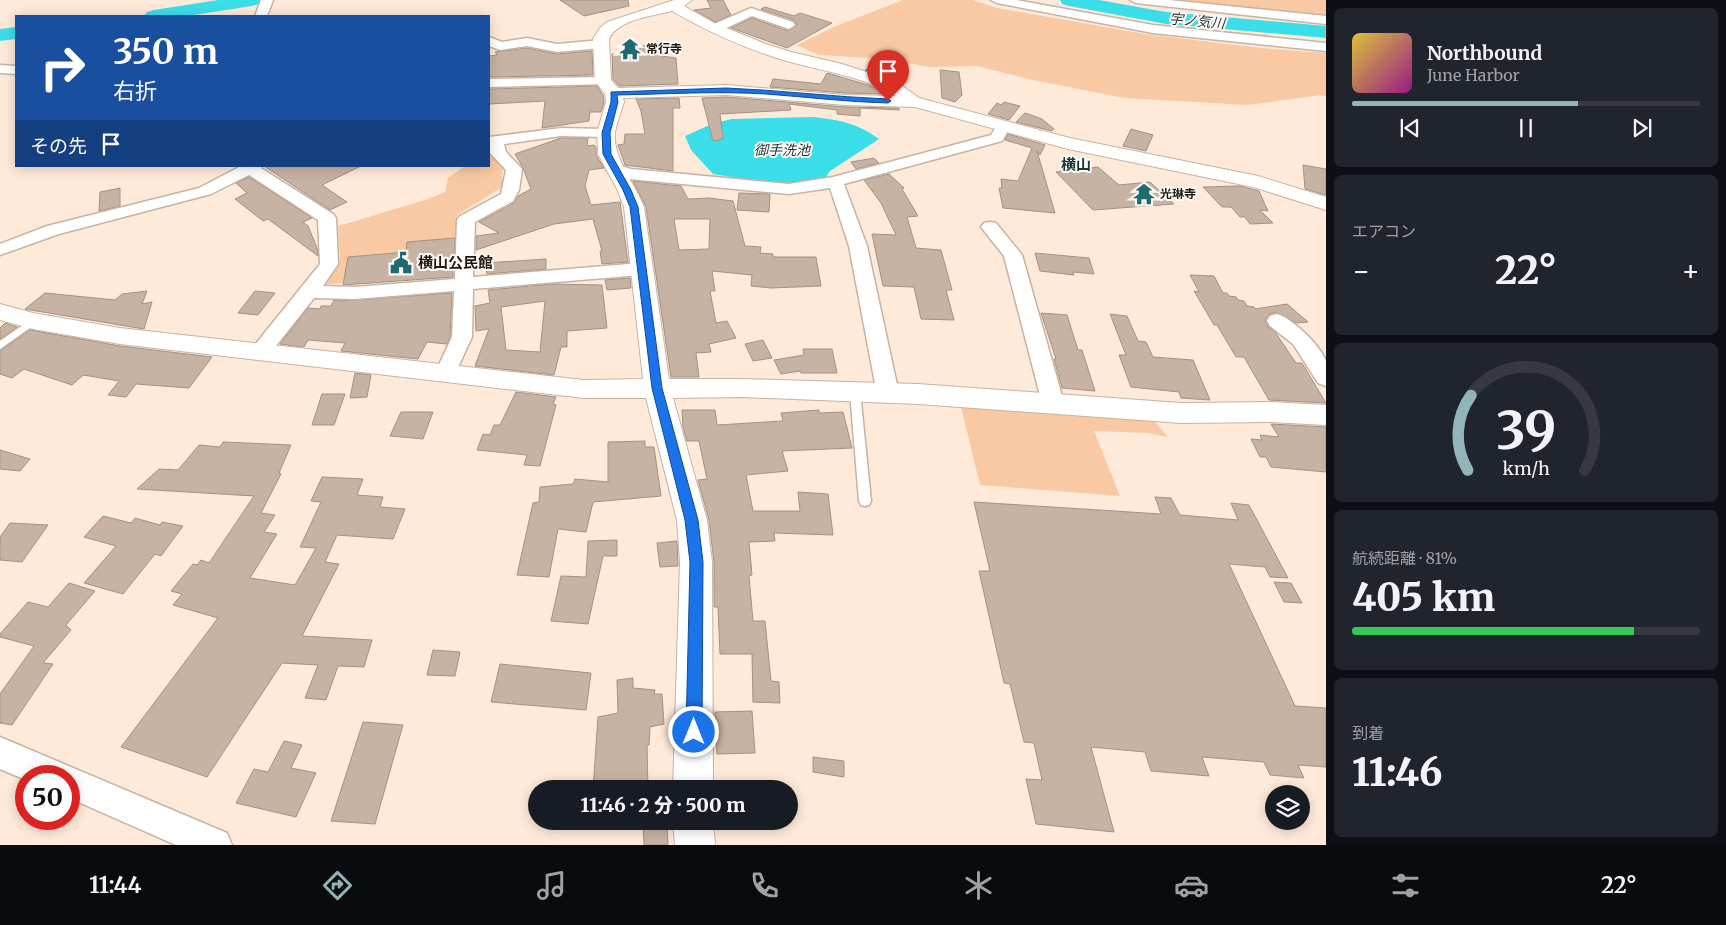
<!DOCTYPE html>
<html lang="ja">
<meta charset="utf-8">
<style>
body{margin:0;font-family:Merriweather,"Noto Sans JP",serif;background:#20242c;color:#f1f3f6;height:100vh;display:flex;flex-direction:column;font-size:19px;white-space:nowrap}
*{box-sizing:border-box;margin:0}
p{font-size:16px;color:#9ea1a6}
.icon{flex:none;width:28px;height:28px;fill:none;stroke:currentColor;stroke-width:2;stroke-linecap:round;stroke-linejoin:round}
.map{position:relative;flex:1;overflow:hidden}
.side{display:flex;flex-direction:column;gap:8px;padding:8px;background:#0d0f14;width:400px}
.side>*{flex:none}
.banner{position:absolute;left:15px;top:15px;width:475px;height:152px;border-radius:0px;box-shadow:0 2px 12px #0003;background:#1a4fa0;color:#fff;overflow:hidden}
.tools{position:absolute;left:1265px;top:785px;display:grid;gap:10px}
.tools a{display:grid;place-items:center;width:45px;height:45px;border-radius:50%;background:#171b24;box-shadow:0 2px 12px #0003;font-size:25px}
.speed{position:absolute;left:15px;top:765px;display:flex;gap:10px;font-size:25px;font-weight:700;text-align:center}
.speed>*{display:grid;place-content:center;width:65px;height:65px;border-radius:50%;background:#171b24;box-shadow:0 2px 12px #0003;line-height:1}
.speed .limit{border:8px solid #d22;background:#fff;color:#111}
.pin{position:absolute;display:grid;place-items:center;width:42px;height:42px;color:#fff;margin:-51px -21px;border-radius:50% 50% 50% 0;rotate:-45deg;box-shadow:0 0 5px #0007}
.pin .icon{rotate:45deg}
.me{position:absolute;width:55px;margin:-28px;rotate:0deg;stroke-linejoin:round;filter:drop-shadow(0 0 4px #0008)}
.turn{display:flex;align-items:center;gap:18px;height:105px;padding:0 15px;font-size:22px}
.turn .icon{width:65px;height:65px;stroke-width:2.5}
.turn b{display:block;font-size:35px;line-height:42px}
.then{display:flex;align-items:center;height:48px;padding:0 15px;background:#0003;gap:10px;font-size:19px}
.big{font-size:38px;font-weight:800;line-height:1.1}
.side .card{flex:1;display:flex;flex-direction:column;justify-content:center;gap:8px;min-width:0;padding:0 18px;border-radius:8px;background:#20242c}
.side .dial{align-items:center;gap:0}
.dial svg{height:130px;overflow:visible;fill:none;stroke:#363941;stroke-width:7;stroke-linecap:round;text-anchor:middle}
.dial text{fill:#f1f3f6;stroke:none}
.song{display:flex;align-items:center;gap:15px}
.cover{width:60px;height:60px;border-radius:8px;background:linear-gradient(135deg,hsl(50 70% 55%),hsl(310 70% 35%))}
.played{height:5px;border-radius:2px;background:linear-gradient(90deg,#92b5ba 65%,#363941 65%)}
.keys{display:flex;justify-content:space-around;direction:ltr}
.heat{display:flex;justify-content:space-between;align-items:center;font-size:28px;direction:ltr}
.charge{height:8px;border-radius:4px;background:linear-gradient(90deg,#34c759 81%,#363941 0)}
.trip{position:absolute;left:528px;top:780px;width:270px;height:50px;border-radius:25px;background:#171b24;box-shadow:0 2px 12px #0003;font-weight:800;line-height:50px;text-align:center}
.menu{display:flex;height:80px;justify-content:space-around;align-items:center;background:#090b0e;color:#9ea1a6}
.menu .icon{width:35px;height:35px}
.menu .current{color:#92b5ba}
.menu b{font-size:22px;color:#f1f3f6}
main{display:flex;flex:1;min-height:0}
.map>svg:first-child{display:block}
</style>
<main>
<div class="map">
<svg width="1326" height="845" viewBox="0 0 1326 845">
<rect width="100%" height="100%" fill="#ffead9"/>
<path fill="#f8c9a2" d="M903,0H972L997,8L1145,34L1261,48L1326,53V97L1322,95L1247,105L1125,98L1033,80L977,66L929,67L887,59L819,55L797,45L836,26Z
M1180,0H1326V15Z
M489,150L504,166L502,175L504,186L457,215L453,273L321,285L340,261L338,226L425,200L445,192L448,178L465,166H489Z
M961,407L1150,416L1168,437L1148,433L1094,431L1120,496L980,485Z"/>
<path fill="#3adee9" d="M813,117C840,120 857,123 879,139L830,171L824,180L773,184L713,174L691,150L685,136L714,123L732,119Z"/>
<g fill="none" stroke-linecap="round" stroke-linejoin="round">
<path fill="#3adee9" fill-rule="evenodd" d="M218,0H261L259,4L252,6L187,16H144L147,12L154,10Z
M1060,0H1099L1166,12L1326,26V38L1166,24L1069,6L1062,4Z
M16,27V39L0,41V29Z"/>
</g>
<path fill="#c7b3a4" stroke="#a49182" fill-rule="evenodd" d="M560,0H628L629,6L584,16Z
M707,0H723L731,15L715,22L694,10L711,8Z
M765,7L794,16L800,13L832,23L787,48L731,28L752,18L788,31L797,25L794,20L761,9Z
M627,45L666,47L662,56L676,58L678,84L619,86L613,79L612,54L624,55Z
M527,48L557,54L592,51L593,75L489,77V56L497,55L495,52Z
M881,63L894,70L896,80L865,70Z
M940,70L959,72L962,95L955,102L942,98Z
M827,73L868,85L888,94L845,93L770,87L773,79L821,84Z
M597,86L603,95L604,102L601,112H590L589,121L542,128L545,101L489,104V89Z
M727,97L845,107L899,108V110L860,108V116L837,114V110L789,104L791,110L720,114L723,139L713,141L702,98Z
M679,98L680,108H673V171L625,165L618,145L624,144L625,134H645L641,111L636,99Z
M1004,102L1020,106L1009,120L988,114L997,103L1001,105Z
M1025,113L1042,119L1054,129L1052,131L1016,122Z
M1131,129L1153,135L1146,151L1123,146Z
M1008,134L1045,145L1040,155L1037,151L1055,213L1003,208L999,188H1002L1001,179L1018,181L1032,148L1005,140Z
M561,138H588L587,146L594,145L596,147V155L604,168L589,170L585,186L591,205L620,202L628,262L602,264L600,251H602L593,219L554,224L476,250V236L499,233L479,222L514,203L518,196L531,189L523,168L515,154Z
M874,158L879,163L856,169L851,162Z
M1303,165L1326,169V195L1305,189Z
M264,166H361L322,185L347,202L330,210Z
M1098,167L1119,185L1150,182L1174,204L1093,210L1056,172Z
M889,174L904,188L902,189L918,216L907,217L916,248L941,250L952,290H946L954,320L921,319L914,287L883,286L872,234L896,235L881,203L864,180Z
M249,177L312,218L303,222L308,226L317,248L318,256L268,219L263,221L235,199L247,193L236,183Z
M633,181L681,186L688,199L709,198L733,201L745,246L761,247L760,253L773,254V257H816L821,286L771,288L751,286L752,275L712,271L715,291H710L716,323L727,321L736,338L709,344L711,352L696,353L699,377H671L646,207ZM674,219H710L709,249L679,250Z
M1240,186L1259,191L1268,211L1260,210L1273,223L1250,224L1245,217H1240L1231,207H1222L1203,187Z
M120,188V206L99,211L100,192Z
M739,193L770,194L769,212L737,210Z
M455,238L454,257L434,264L435,266L453,265V277L343,285L348,257L406,252L407,242Z
M1035,253L1089,258L1094,274L1073,272L1074,275L1040,271Z
M546,259V269L487,274L485,263Z
M1190,275L1214,276L1223,293H1227L1229,296L1236,297L1238,300L1244,301L1247,306L1254,307L1255,309L1287,304L1308,322L1297,323L1276,312L1269,314L1265,320L1268,327L1275,332L1296,363H1302L1326,403L1269,400L1244,357H1236L1217,325H1214L1194,291L1199,292Z
M630,278L631,288L607,290L605,280Z
M552,284L602,285L607,328L567,331V347H561L554,375L475,366L489,329L476,331L475,306L490,303L488,290ZM545,301L540,352L506,350L501,307Z
M147,291L142,304L152,302L144,329L25,309L45,293L115,300L122,294Z
M255,291L275,293L258,315L238,313Z
M452,293L450,337L447,344L427,342L418,359L341,351L345,343L308,340L304,347L280,344L308,308L320,309L321,306H331L334,300H339L340,302V301Z
M1041,313L1067,315L1078,350H1082L1095,391L1062,388L1054,359H1056Z
M1110,314L1127,316L1138,341L1146,342L1153,357L1193,360L1210,400L1181,398L1179,392L1131,387L1119,355H1126Z
M5,323L17,327L0,339V328Z
M30,330L120,346L212,357L189,388L136,384L126,397L108,395L119,381L83,375L72,385L24,369L12,378L0,374V351Z
M763,340L772,358L753,361L745,344Z
M803,349H832L837,373H801L800,371L781,374L774,360L804,355Z
M355,373L371,375L367,397L350,398Z
M516,392L556,397L553,404L556,405L540,466L524,465L527,455L477,450L483,434L490,435L494,425H500Z
M322,394H345L334,425H312Z
M682,410H715L717,425L783,421L781,413L819,410V413L843,412L852,448L782,451L788,471L746,475L753,511H800L798,492L828,494L833,535L774,533L775,541L749,542L752,575L749,576L753,621H765L771,681L779,682L780,703L753,702L752,654H720L718,607H714V562L709,520L698,480L707,479L699,441H687L683,427Z
M401,412H433L423,439L390,436Z
M1271,424L1326,427V472L1271,467L1266,457H1260L1251,439L1262,440L1260,435L1279,437Z
M645,441V447H654L661,496L593,502L586,532L558,529L549,577L517,575L533,503L539,502L540,487L573,484L575,479L608,482V442Z
M223,442L291,445L279,473L281,474L261,513L275,515L264,532L277,534L250,578L295,585L316,548L300,547L321,502L311,501L322,477L363,479L357,495L383,497L380,507L405,509L393,539L337,535L325,562L339,564L302,636L372,640L364,667L338,666L326,700L305,698L318,665L282,663L207,777L121,747L218,618L173,605L182,594L171,591L193,564L197,565L201,560L209,563L254,496L137,489L159,469L178,470L199,445L220,447Z
M0,450L30,459L20,471L0,469Z
M1155,497L1171,498L1180,515L1238,520L1231,503L1249,505L1288,578L1270,577L1265,567L1229,564L1295,706L1326,708V767L1298,765L1304,778L1270,775L1264,762L1202,757L1209,776L1151,771L1145,752L1091,747L1114,832L1036,824L1026,779L1042,780L1034,743L1024,742L1010,684L1004,683L979,571H990L974,502L1161,514Z
M103,516L131,523L135,518L160,525L162,522L183,526L161,556L155,554L123,594L84,583L116,546L84,537Z
M10,523L48,525L22,562L0,560V537Z
M617,540V556H603L588,624L551,621L561,576L586,577L588,541Z
M677,541L678,566L660,567L657,543Z
M1274,582L1291,583L1302,603L1284,602Z
M69,583L95,591L66,625L71,630L43,663L53,664L12,725L0,723V694L34,646L0,637V634L28,602L48,607Z
M433,650L460,652L455,676L427,675Z
M500,664L591,673L586,710L491,702Z
M633,678V688L655,690L654,694H662L664,724L650,727L649,745H647L648,789H593L598,717L618,713L617,680Z
M752,711L755,753L717,754L715,712Z
M363,722L403,725L375,824L331,821Z
M284,741L302,745L291,768L316,773L296,817L236,803L254,769L268,772Z
M813,757L844,761V777L813,772Z
M667,823L668,845H644L643,824Z"/>
<g fill="none" stroke-linecap="round" stroke-linejoin="round">
<g stroke="#c6b3a3" stroke-width="3">
<path id="lane" d="M33,318L37,319L38,321L37,323L0,349V341Z
M855,388L860,392L871,501L869,505L865,506L861,505L859,501L850,392Z"/>
</g>
<g stroke="#c6b3a3" stroke-width="3">
<path id="street" d="M261,0H273L267,16H255Z
M991,0H1016L1153,25L1326,43V51L1153,33L997,3Z
M1130,0H1169L1326,16V24L1136,3Z
M751,8L793,22L795,25L789,29L752,16L720,31H712L710,28L712,25Z
M489,37L502,42L527,38L557,44L601,40L607,44L601,48L557,52L527,46L500,50L489,46Z
M0,65L16,66V74L0,73Z
M603,77L610,81L608,84L489,87V79Z
M1004,122L1009,123L1011,126L1002,141L844,184L867,246L899,394L896,400L888,402L880,400L877,394L849,246L830,188L789,194L629,179L608,172L606,169L608,166L614,164L631,169L789,184L833,177L991,135L999,123Z
M561,128L606,129L611,130L613,133L611,136L606,137L561,136L504,144L506,152L522,169L519,190L513,201L475,222L473,277L641,263L648,265L650,269L648,273L641,275L473,289L472,337L453,378L446,380L439,378L435,373L452,337L454,291L355,299L314,298L268,356L261,358L254,356L251,351L254,346L320,264L318,220L249,175L211,194L59,234L0,255V244L47,226L199,188L241,166H262L261,168L333,214L336,218L338,264L323,286L355,287L455,279L457,220L460,216L501,194L506,170L490,153L489,137Z
M990,222L996,223L1022,255L1064,403L1061,409L1053,411L1045,409L1042,403L1004,256L981,227L984,223Z
M1277,314C1293,319 1320,345 1326,361C1326,368 1326,379 1326,386L1318,383L1293,344L1270,326L1267,321L1270,316Z
M0,737L227,833L232,845H176L69,798V776H26V780L0,769Z"/>
</g>
<g stroke="#c6b3a3" stroke-width="2">
<path id="secondary" d="M674,0H692L684,6L714,23L766,44L791,52L842,64L897,82L919,98L1070,138L1258,176L1326,197V210L1253,187L1068,149L915,107L845,105L727,95L623,98L624,102C621,112 617,122 615,132C612,157 635,184 644,207L669,379H742L918,384L1181,403L1270,402L1326,405V425L1270,422L1181,423L918,404L742,397L673,398L707,520L712,562L713,789H673L680,562L677,520L646,398H584L120,344L33,329L0,320V304L33,313L120,328L584,380L643,379L624,207L617,189L598,154L597,133L606,102L605,94L595,81L593,39L600,28L607,22ZM672,11C706,31 742,47 780,59C819,71 861,75 896,96L845,95L727,85L618,88L611,80L609,39C618,19 653,16 672,11Z
M673,821H713L715,845H675Z"/>
</g>
<use href="#lane" fill="#fff" fill-rule="evenodd"/>
<use href="#street" fill="#fff" fill-rule="evenodd"/>
<use href="#secondary" fill="#fff" fill-rule="evenodd"/>
</g>
<path fill="#1a73e8" stroke="#114b97" d="M726,88C780,90 834,97 888,99L891,101L888,103C847,102 807,97 766,94C717,91 667,94 617,95L618,102L610,133L611,154L631,190L638,207L662,388L698,520L703,562L702,732L699,737L694,740L689,737L686,732L690,562L685,520L652,388L630,207L623,190L603,154L602,133L611,102V92Z"/>
<defs>
<g id="temple-bare" transform="scale(1.725)"><path d="M0-6L5-2H3V0L6.5 2.5H4V6H1.5V3h-3V6H-4V2.5H-6.5L-3 0V-2H-5Z" fill="#1e6a70" stroke="#fffbf7" stroke-width="2.5" paint-order="stroke"/></g>
<g id="civic-bare" transform="scale(1.725)"><path d="M-.6-6.5H3V-4.5H.6V-3L4-1V1h2V6H-6V1h2V-1L-.6-3ZM-1.2 2.5V6h2.4V2.5Z" fill="#1e6a70" stroke="#fffbf7" stroke-width="2.5" paint-order="stroke"/></g>
</defs>
<g fill-rule="evenodd">
<use href="#temple-bare" x="630" y="49"/>
<use href="#temple-bare" x="1144" y="194"/>
<use href="#civic-bare" x="401" y="263"/>
</g>
<g text-anchor="middle" stroke-width="4" stroke-linejoin="round" paint-order="stroke">
<g font-size="12" font-weight="bold" fill="#211a14" stroke="#fffbf7" text-anchor="start">
<text x="646" y="53">常行寺</text>
<text x="1160" y="198">光琳寺</text>
</g>
<g font-size="14" font-style="italic" fill="#1b3537" stroke="#fffbf7">
<text transform="translate(1197 21) rotate(5)" y="5">宇ノ気川</text>
<text x="782" y="155">御手洗池</text>
</g>
<g font-size="15" font-weight="bold" fill="#17393c" stroke="#fffbf7">
<text x="1076" y="170">横山</text>
</g>
<g font-size="15" font-weight="bold" fill="#211a14" stroke="#fffbf7" text-anchor="start">
<text x="418" y="268">横山公民館</text>
</g>
</g>
</svg>
<div class="tools">
<a><svg class="icon" aria-label="layers" viewBox="0 0 24 24"><path d="M12 4l9 5-9 5-9-5zM3 14l9 5 9-5"/></svg></a>
</div>
<div class="speed"><div class="limit">50</div></div>
<div class="pin" style="left:888px;top:101px;background:#d93025"><svg class="icon" aria-label="arrive" viewBox="0 0 24 24"><path d="M6 21V4h12l-3 4 3 4H6"/></svg></div>
<svg class="me" style="left:694px;top:732px" viewBox="-20 -20 40 40"><circle r="17" fill="#1a73e8" stroke="#fff" stroke-width="3"/><path d="M0-11L8 9 0 5-8 9z" fill="#fff"/></svg>
<div class="trip">11:46 · 2 分 · 500 m</div>
<div class="banner">
<div class="turn"><svg class="icon" aria-label="right" viewBox="0 0 24 24"><path d="M7 20v-9h11M14 6l5 5-5 5"/></svg><div><b>350 m</b>右折</div></div>
<div class="then">その先<svg class="icon" aria-label="arrive" viewBox="0 0 24 24"><path d="M6 21V4h12l-3 4 3 4H6"/></svg></div>
</div>
</div>
<section class="side">
<div class="card">
<div class="song"><i class="cover"></i><div><b>Northbound</b><p>June Harbor</p></div></div>
<div class="played"></div>
<div class="keys"><svg class="icon" aria-label="previous" viewBox="0 0 24 24"><path d="M18 5L8 12l10 7zM5 5v14"/></svg><svg class="icon" aria-label="pause" viewBox="0 0 24 24"><path d="M8 5v14M16 5v14"/></svg><svg class="icon" aria-label="next" viewBox="0 0 24 24"><path d="M6 5l10 7-10 7zM19 5v14"/></svg></div>
</div>
<div class="card"><p>エアコン</p>
<div class="heat"><a>−</a><b class="big">22°</b><a>+</a></div>
</div>
<div class="card dial"><svg viewBox="0 0 100 80">
<path d="M14 69A42 42 0 1 1 86 69"/>
<path d="M14 69A42 42 0 0 1 16 23" stroke="#92b5ba"/>
<text x="50" y="56" font-size="32" font-weight="700">39</text>
<text x="50" y="72" font-size="11">km/h</text>
</svg></div>
<div class="card"><p>航続距離 · 81%</p><b class="big">405 km</b><div class="charge"></div></div>
<div class="card"><p>到着</p><b class="big">11:46</b></div>
</section>
</main>
<nav class="menu">
<b>11:44</b>
<svg class="icon current" aria-label="directions" viewBox="0 0 24 24"><path d="M12 3l9 9-9 9-9-9zM9 14v-3h6M13 9l2 2-2 2"/></svg>
<svg class="icon" aria-label="music" viewBox="0 0 24 24"><path d="M9 18V5l10-2v13"/><circle cx="6" cy="18" r="3"/><circle cx="16" cy="16" r="3"/></svg>
<svg class="icon" aria-label="phone" viewBox="0 0 24 24"><path d="M5 4h4l2 5-3 2q2 4 5 5l2-3 5 2v4C11 20 4 13 5 4z"/></svg>
<svg class="icon" aria-label="climate" viewBox="0 0 24 24"><path d="M12 3v18M4 7l16 10M4 17L20 7"/></svg>
<svg class="icon" aria-label="car" viewBox="0 0 24 24"><path d="M5 17H2v-5l4-1 3-4h7l3 4 3 1v5h-3M9 17h6M6 11h13"/><circle cx="7" cy="17" r="2"/><circle cx="17" cy="17" r="2"/></svg>
<svg class="icon" aria-label="filters" viewBox="0 0 24 24"><path d="M4 7h16M4 17h16"/><circle cx="9" cy="7" r="2"/><circle cx="15" cy="17" r="2"/></svg>
<b>22°</b>
</nav>
